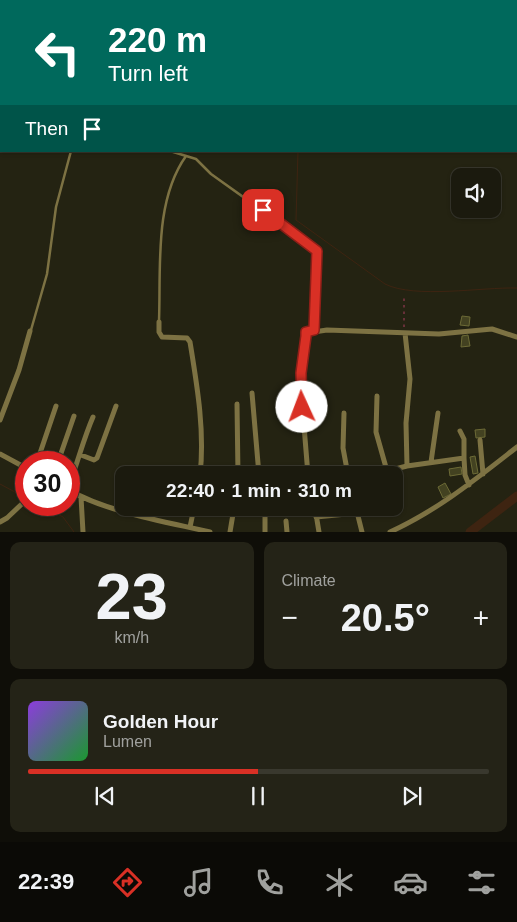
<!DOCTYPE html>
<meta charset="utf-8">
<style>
body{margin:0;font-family:Arial,sans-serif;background:#242317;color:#f1f3f6;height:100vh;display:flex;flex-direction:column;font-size:19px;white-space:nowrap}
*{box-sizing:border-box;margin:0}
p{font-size:16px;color:#a0a19e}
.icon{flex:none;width:28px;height:28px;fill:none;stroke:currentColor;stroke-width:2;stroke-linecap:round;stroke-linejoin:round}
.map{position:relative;height:532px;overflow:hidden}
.sheet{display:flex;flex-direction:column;gap:10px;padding:10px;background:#0f0e08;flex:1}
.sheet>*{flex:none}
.banner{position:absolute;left:0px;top:0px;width:518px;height:152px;box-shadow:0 1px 4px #0004,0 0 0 1px #39382e;background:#00695c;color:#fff;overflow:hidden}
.fabs{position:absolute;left:451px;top:168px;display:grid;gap:10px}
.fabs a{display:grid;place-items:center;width:50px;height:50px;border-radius:10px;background:#1b1a0e;box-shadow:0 1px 4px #0004,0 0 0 1px #39382e;font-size:25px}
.speed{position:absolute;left:15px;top:451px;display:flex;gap:10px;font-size:25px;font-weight:700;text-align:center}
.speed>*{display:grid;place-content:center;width:65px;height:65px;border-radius:50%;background:#1b1a0e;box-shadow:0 1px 4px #0004,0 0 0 1px #39382e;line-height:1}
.speed .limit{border:8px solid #d22;background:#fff;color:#111}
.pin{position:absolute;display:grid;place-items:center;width:42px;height:42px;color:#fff;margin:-21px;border-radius:10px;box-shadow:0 2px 8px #0006}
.me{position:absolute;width:55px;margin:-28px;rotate:358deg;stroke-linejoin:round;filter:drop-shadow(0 0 4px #0008)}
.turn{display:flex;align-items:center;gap:18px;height:105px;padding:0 25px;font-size:22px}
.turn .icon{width:65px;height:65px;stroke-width:2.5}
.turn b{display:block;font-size:35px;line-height:42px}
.then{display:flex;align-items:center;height:48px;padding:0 25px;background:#0003;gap:10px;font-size:19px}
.big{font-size:38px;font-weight:700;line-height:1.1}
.sheet .widget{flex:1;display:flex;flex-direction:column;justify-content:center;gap:8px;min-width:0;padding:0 18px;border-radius:10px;background:#242317}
.sheet .dial{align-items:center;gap:0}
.dial b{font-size:65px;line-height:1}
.song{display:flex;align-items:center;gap:15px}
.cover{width:60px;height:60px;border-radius:8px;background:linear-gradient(135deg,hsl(270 70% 55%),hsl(130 70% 35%))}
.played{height:5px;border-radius:2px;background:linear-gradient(90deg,#d93025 50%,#39382e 50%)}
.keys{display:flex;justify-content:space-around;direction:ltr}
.heat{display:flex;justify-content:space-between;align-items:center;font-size:28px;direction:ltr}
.sheet .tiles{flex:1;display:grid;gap:10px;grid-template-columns:1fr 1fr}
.widget:last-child{grid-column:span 2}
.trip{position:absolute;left:115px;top:466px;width:288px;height:50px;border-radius:10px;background:#1b1a0e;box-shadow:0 1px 4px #0004,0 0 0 1px #39382e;font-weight:700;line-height:50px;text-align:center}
.dock{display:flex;height:80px;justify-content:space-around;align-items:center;background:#0b0a06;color:#a0a19e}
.dock .icon{width:35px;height:35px}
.dock .on{color:#d93025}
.dock b{font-size:22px;color:#f1f3f6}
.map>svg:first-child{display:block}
</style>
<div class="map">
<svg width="517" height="532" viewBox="0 0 517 532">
<rect width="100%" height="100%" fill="#242312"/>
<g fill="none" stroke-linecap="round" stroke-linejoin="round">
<path stroke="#3e2411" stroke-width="1" d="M263,1V0
M298,151L296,220L385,284C415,299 482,287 517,288
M0,484L26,498
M41,505L63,517L74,532"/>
<path stroke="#3e2411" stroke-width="9" d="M470,532L517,496"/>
</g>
<path fill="#434221" stroke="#6c6a36" d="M462,316L470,317L469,326L460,325Z
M468,335L470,346L461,347L462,336Z
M485,429V437L476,438L475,430Z
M475,456L478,473L473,474L470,457Z
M461,467L462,474L450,476L449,469Z
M445,483L451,494L443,498L438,487Z"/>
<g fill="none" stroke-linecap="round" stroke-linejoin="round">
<path stroke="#a93f5e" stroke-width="1" stroke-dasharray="2.5 4" stroke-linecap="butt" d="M107,1L108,0
M404,327V295"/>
<path stroke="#7d7243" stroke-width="2.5" d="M0,97L1,98
M170,151L196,159L211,174L316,249L314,330
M159,321C161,268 154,201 186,156
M31,330L47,274L56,207L71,151"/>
<path stroke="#7d7243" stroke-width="5" d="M159,322V332L162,337L187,338L190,342C197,385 205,431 200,475
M405,333L410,379L406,423L407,466
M252,393L259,475
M377,396L376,432L387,471
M237,404L238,475
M344,413L343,448L348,475
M0,420L19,370L30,331
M460,431L464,439V458
M480,440L483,474
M0,454L26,468
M81,455L94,460L97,458L116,406
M37,462L56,406
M58,462L74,416
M431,462L438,413
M308,475L301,389L307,333L327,330L439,334L492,329L517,337
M371,475L407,466L464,458L465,475L469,485
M69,485C78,462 83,440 93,417
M69,490C106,512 167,522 210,532
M81,497L83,532
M265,508V532
M315,508L319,532
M356,508L362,532
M316,517L357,513
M286,521L287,532
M0,522L7,518L26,500
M190,527L194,508
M230,532L234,508
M390,532C438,510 476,479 517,447"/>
</g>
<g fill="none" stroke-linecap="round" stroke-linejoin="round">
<g stroke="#8d1f18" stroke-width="12">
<path id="route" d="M263,210L317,251L314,330L306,332V336L301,373L302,407"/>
</g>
<use href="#route" stroke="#d93025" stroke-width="9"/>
</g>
</svg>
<div class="fabs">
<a><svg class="icon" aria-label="sound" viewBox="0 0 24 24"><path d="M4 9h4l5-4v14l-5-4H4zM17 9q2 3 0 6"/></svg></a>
</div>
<div class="speed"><div class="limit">30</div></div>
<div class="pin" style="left:263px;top:210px;background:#d93025"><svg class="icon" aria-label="arrive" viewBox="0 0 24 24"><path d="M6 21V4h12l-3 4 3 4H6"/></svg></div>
<svg class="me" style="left:302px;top:407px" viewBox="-20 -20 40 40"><circle r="19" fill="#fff"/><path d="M0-13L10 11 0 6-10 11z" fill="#d93025"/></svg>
<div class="trip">22:40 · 1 min · 310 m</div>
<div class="banner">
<div class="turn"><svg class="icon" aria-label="left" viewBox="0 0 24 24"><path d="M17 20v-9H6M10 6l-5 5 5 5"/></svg><div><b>220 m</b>Turn left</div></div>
<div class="then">Then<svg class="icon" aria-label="arrive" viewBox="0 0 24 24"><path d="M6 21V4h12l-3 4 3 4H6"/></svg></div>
</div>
</div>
<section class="sheet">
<div class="tiles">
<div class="widget dial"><b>23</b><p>km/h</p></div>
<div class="widget"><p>Climate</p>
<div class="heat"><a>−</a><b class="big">20.5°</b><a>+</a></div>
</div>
<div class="widget">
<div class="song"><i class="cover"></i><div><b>Golden Hour</b><p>Lumen</p></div></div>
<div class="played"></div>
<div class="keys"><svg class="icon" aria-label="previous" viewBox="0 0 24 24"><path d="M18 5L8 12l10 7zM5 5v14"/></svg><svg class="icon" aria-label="pause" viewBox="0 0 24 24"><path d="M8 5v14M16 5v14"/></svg><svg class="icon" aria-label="next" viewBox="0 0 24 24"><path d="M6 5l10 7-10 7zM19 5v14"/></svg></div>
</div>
</div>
</section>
<nav class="dock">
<b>22:39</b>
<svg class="icon on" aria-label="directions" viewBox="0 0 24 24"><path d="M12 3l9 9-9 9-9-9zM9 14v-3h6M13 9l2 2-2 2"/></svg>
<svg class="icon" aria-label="music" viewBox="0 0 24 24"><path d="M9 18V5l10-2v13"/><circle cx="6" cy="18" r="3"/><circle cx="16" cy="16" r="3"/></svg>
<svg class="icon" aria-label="phone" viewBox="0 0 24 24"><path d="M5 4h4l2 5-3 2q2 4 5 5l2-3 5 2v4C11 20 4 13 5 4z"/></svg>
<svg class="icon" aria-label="climate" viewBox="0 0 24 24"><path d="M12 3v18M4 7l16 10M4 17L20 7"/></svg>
<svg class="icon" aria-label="car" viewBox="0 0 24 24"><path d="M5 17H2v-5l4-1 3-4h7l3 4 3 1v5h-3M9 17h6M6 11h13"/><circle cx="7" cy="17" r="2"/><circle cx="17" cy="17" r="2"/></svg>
<svg class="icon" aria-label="filters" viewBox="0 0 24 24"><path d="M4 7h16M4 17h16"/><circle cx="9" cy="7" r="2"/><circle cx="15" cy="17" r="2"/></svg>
</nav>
